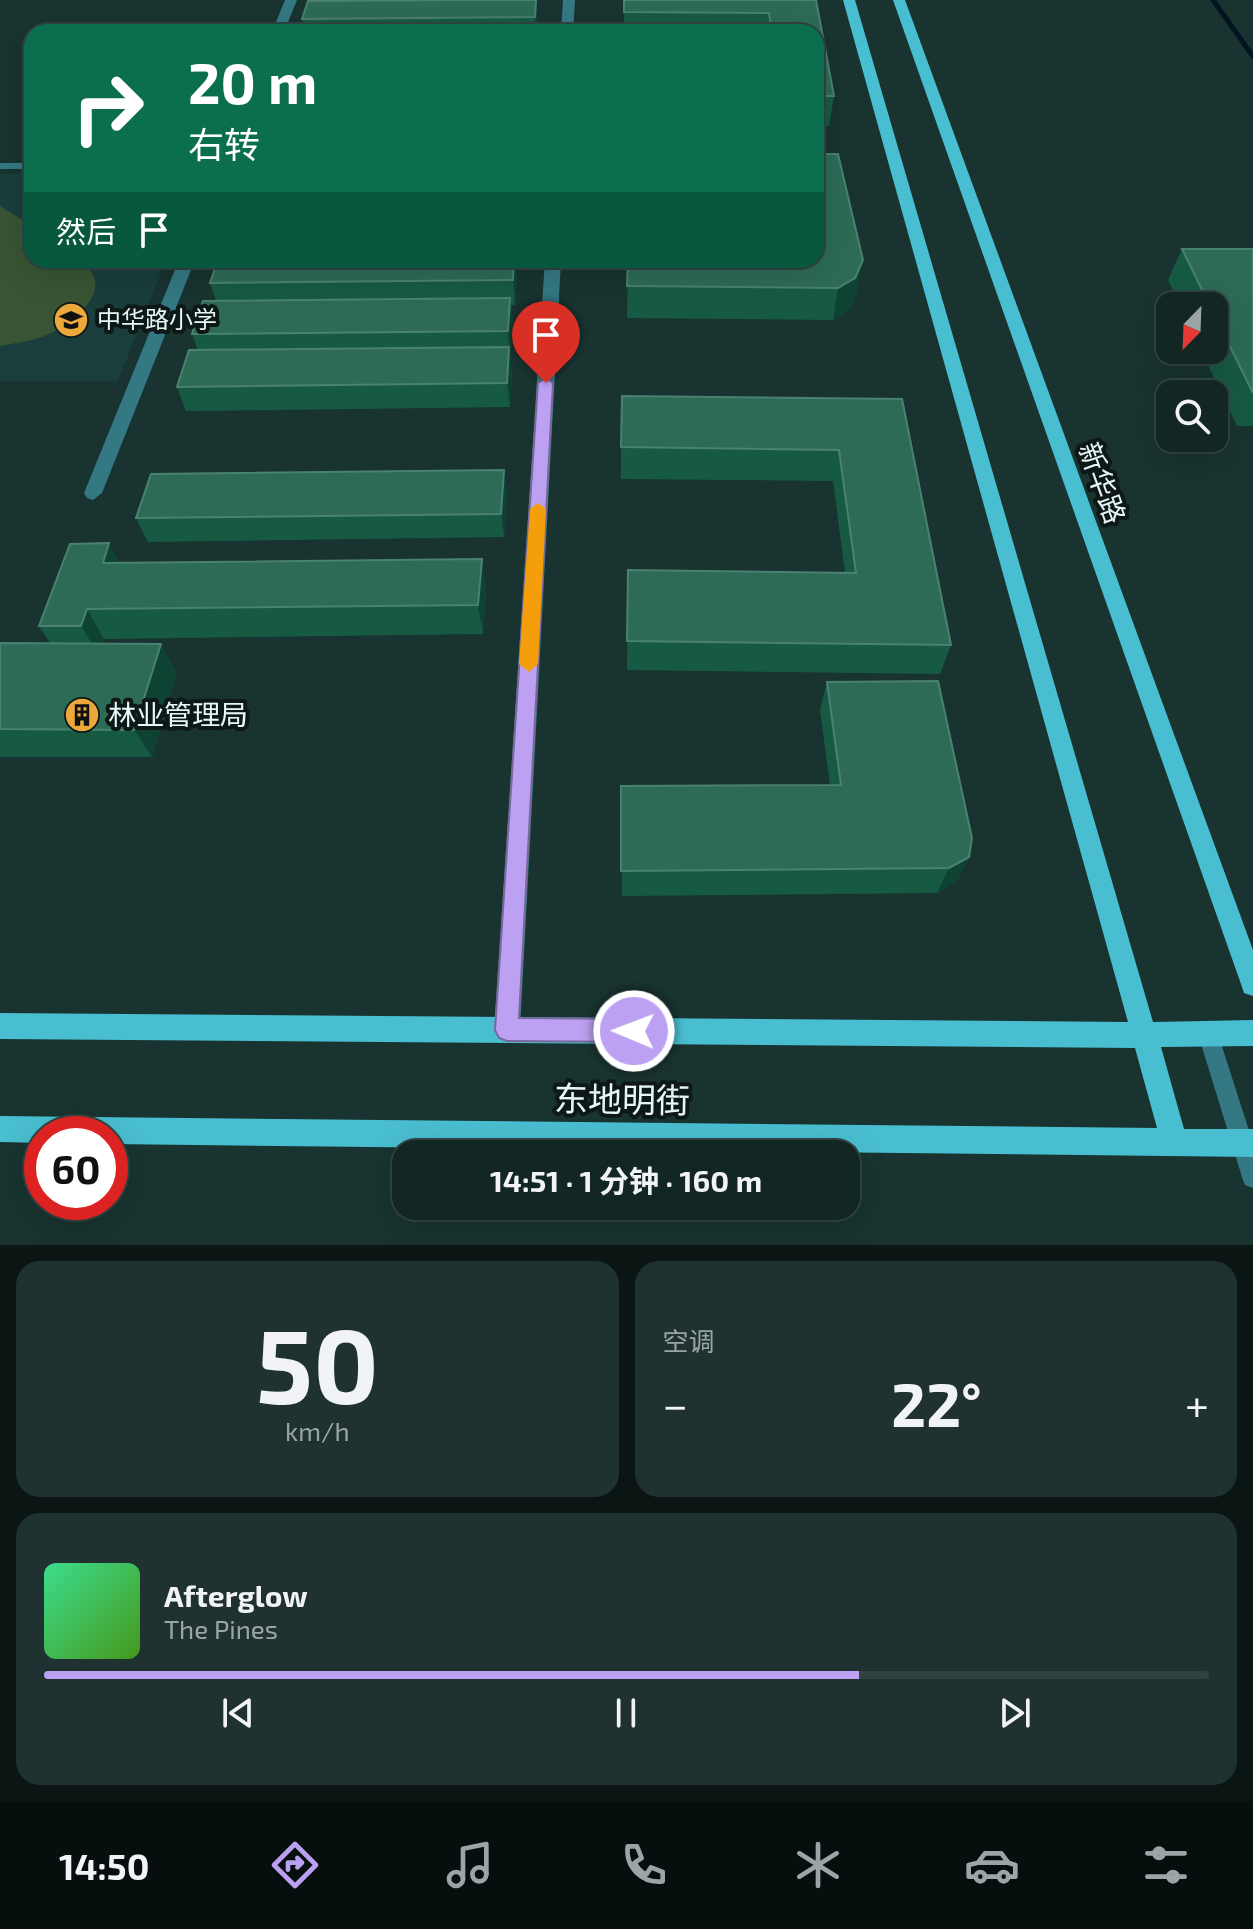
<!DOCTYPE html>
<html lang="zh">
<meta charset="utf-8">
<style>
body{margin:0;font-family:"Exo 2","Noto Sans SC",sans-serif;background:#1f3231;color:#f1f3f6;height:100vh;display:flex;flex-direction:column;font-size:30px;white-space:nowrap}
*{box-sizing:border-box;margin:0}
p{font-size:26px;color:#9ca5a6}
.icon{flex:none;width:44px;height:44px;fill:none;stroke:currentColor;stroke-width:2;stroke-linecap:round;stroke-linejoin:round}
.map{position:relative;height:1245px;overflow:hidden}
.drawer{display:flex;flex-direction:column;gap:16px;padding:16px;background:#0a1514;flex:1}
.drawer>*{flex:none}
.guide{position:absolute;left:24px;top:24px;width:800px;height:244px;border-radius:24px;box-shadow:0 8px 32px #0002,0 0 0 2px #314341;background:#0b6e4f;color:#fff;overflow:hidden}
.needle{width:52px;rotate:203deg}
.fabs{position:absolute;left:1156px;top:292px;display:grid;gap:16px}
.fabs a{display:grid;place-items:center;width:72px;height:72px;border-radius:16px;background:#122624;box-shadow:0 8px 32px #0002,0 0 0 2px #314341;font-size:40px}
.speed{position:absolute;left:24px;top:1116px;display:flex;gap:16px;font-size:40px;font-weight:700;text-align:center}
.speed>*{display:grid;place-content:center;width:104px;height:104px;border-radius:50%;background:#122624;box-shadow:0 8px 32px #0002,0 0 0 2px #314341;line-height:1}
.speed .limit{border:12px solid #d22;background:#fff;color:#111}
.pin{position:absolute;display:grid;place-items:center;width:68px;height:68px;color:#fff;margin:-82px -34px;border-radius:50% 50% 50% 0;rotate:-45deg;box-shadow:0 0 8px #0007}
.pin .icon{rotate:45deg}
.me{position:absolute;width:88px;margin:-44px;rotate:271deg;stroke-linejoin:round;filter:drop-shadow(0 0 6px #0008)}
.turn{display:flex;align-items:center;gap:28px;height:168px;padding:0 32px;font-size:36px}
.turn .icon{width:104px;height:104px;stroke-width:2.5}
.turn b{display:block;font-size:56px;line-height:68px}
.then{display:flex;align-items:center;height:76px;padding:0 32px;background:#0003;gap:16px;font-size:30px}
.big{font-size:60px;font-weight:700;line-height:1.1}
.drawer .widget{flex:1;display:flex;flex-direction:column;justify-content:center;gap:12px;min-width:0;padding:0 28px;border-radius:24px;background:#1f3231}
.drawer .dial{align-items:center;gap:0}
.dial b{font-size:104px;line-height:1}
.song{display:flex;align-items:center;gap:24px}
.cover{width:96px;height:96px;border-radius:12px;background:linear-gradient(135deg,hsl(150 70% 55%),hsl(100 70% 35%))}
.played{height:8px;border-radius:4px;background:linear-gradient(90deg,#bca0f2 70%,#314341 70%)}
.keys{display:flex;justify-content:space-around;direction:ltr}
.heat{display:flex;justify-content:space-between;align-items:center;font-size:44px;direction:ltr}
.drawer .tiles{flex:1;display:grid;gap:16px;grid-template-columns:1fr 1fr}
.widget:last-child{grid-column:span 2}
.trip{position:absolute;left:392px;top:1140px;width:468px;height:80px;border-radius:24px;background:#122624;box-shadow:0 8px 32px #0002,0 0 0 2px #314341;font-weight:700;line-height:80px;text-align:center}
.tab-bar{display:flex;height:128px;justify-content:space-around;align-items:center;background:#070f0e;color:#9ca5a6}
.tab-bar .icon{width:56px;height:56px}
.tab-bar .current{color:#bca0f2}
.tab-bar b{font-size:36px;color:#f1f3f6}
.map>svg:first-child{display:block}
</style>
<div class="map">
<svg width="1253" height="1245" viewBox="0 0 1253 1245">
<rect width="100%" height="100%" fill="#183330"/>
<path fill="#193e3b" d="M32,173V260H166L118,381H0V174Z"/>
<path fill="#385434" d="M0,206L32,226V260H78C82,264 89,268 92,273C107,296 68,327 49,334C34,341 16,343 0,346Z"/>
<g fill="none" stroke-linecap="round" stroke-linejoin="round">
<path fill="#001521" fill-rule="evenodd" d="M1210,0H1216L1253,52V59L1251,58Z"/>
<path fill="#347883" fill-rule="evenodd" d="M0,163H32V169H0Z
M1208,1024L1215,1027L1218,1034L1253,1143V1188L1245,1185L1242,1177L1198,1034L1201,1027Z"/>
<path fill="#347883" fill-rule="evenodd" d="M285,0H297L284,32H272Z
M563,0H575L573,32H561Z
M179,260H195L102,493L93,500L87,498L84,493Z
M545,260H561L520,1030L516,1039L507,1043L498,1039L494,1030Z"/>
<path fill="#49bed0" fill-rule="evenodd" d="M843,0H855L1153,1022L1253,1020V1046L1161,1047L1184,1129H1253V1157L110,1144V1134H42V1143L0,1142V1116L1157,1128L1135,1048L0,1039V1013L1128,1022Z
M893,0H905L1253,950V996L1244,993L1241,984Z"/>
</g>
<path fill="#175a44" d="M536,0L537,32H305L302,19Z
M624,0H816L834,96L829,126H816V32H624Z
M1182,249H1253V426H1237L1201,350H1214V306H1180L1168,280Z
M628,260H816L857,291L850,309L833,320L627,318Z
M517,274L515,305H511L513,322L510,356L512,372L510,407L186,411L177,387L198,350L192,334L216,301L210,283Z
M902,399L951,645L940,674L627,670L628,570L845,573L833,481L621,479V447Z
M504,470L507,494L504,537L148,542L136,518Z
M482,559L486,589L483,634L104,639L102,643L177,673L152,757H0V643H50L39,626L120,563Z
M827,682L969,857L956,882L937,893L622,896L621,786L830,785L820,710Z"/>
<path fill="#0e4334" d="M536,0L537,22V32H536L535,17Z
M514,260H516L517,274L515,305L513,280Z
M863,260L857,291L850,309L833,320L838,288Z
M510,298L513,322L511,356L508,331Z
M509,347L512,372L510,407L507,383Z
M504,470L507,494L504,537L501,514Z
M109,543L125,574L103,563Z
M482,559L486,589L483,634L478,605Z
M87,609L104,639L99,655L81,626Z
M161,644L177,673L152,757L134,730Z
M969,857L956,882L937,893L949,868Z"/>
<path fill="#2d6b57" stroke="#4a8170" stroke-width="2" d="M455,0H536L535,17L302,19L308,1Z
M624,0H816L834,96H816V32H772L769,13L624,12Z
M816,154H838L863,260L855,278L838,288L627,286L628,260H816Z
M1182,249H1253V393L1214,314V306H1210Z
M218,260H514L513,280L210,283Z
M510,298L508,331L192,334L203,301Z
M509,347L507,383L177,387L189,350Z
M622,396L902,399L951,645L627,641L628,570L856,573L839,450L621,447Z
M504,470L501,514L136,518L151,474Z
M109,543L103,563L482,559L478,605L87,609L81,626H39L70,544Z
M0,643L161,644L134,730L0,729Z
M938,681L972,838L969,857L949,868L621,871V786L841,785L827,682Z"/>
<path fill="#bca0f2" stroke="#7a689d" stroke-width="2" d="M546,378L553,383L519,1018L634,1019L643,1023L646,1031L643,1039L634,1042L507,1041L499,1038L495,1030L538,383Z"/>
<path fill="#f59e0b" d="M538,503L546,509L538,664L529,672L519,664L530,509Z"/>
<defs>
<g id="school-disc" transform="scale(1.8)"><circle r="9.5" fill="#eda83c" stroke="#0d1817"/><path d="M0-5L7-2L0 1L-7-2ZM-4 1L0 2.5L4 1V4Q0 6-4 4Z" fill="#111"/></g>
<g id="building-disc" transform="scale(1.8)"><circle r="9.5" fill="#eda83c" stroke="#0d1817"/><path d="M-4-6H4V6H1V3H-1V6H-4ZM-2.5-4.3h1.7v1.8h-1.7ZM.8-4.3h1.7v1.8H.8ZM-2.5-1h1.7V.8h-1.7ZM.8-1h1.7V.8H.8Z" fill="#111"/></g>
</defs>
<g fill-rule="evenodd">
<use href="#school-disc" x="71" y="320"/>
<use href="#building-disc" x="82" y="715"/>
</g>
<g text-anchor="middle" stroke-width="8" stroke-linejoin="round" paint-order="stroke">
<g font-size="24" fill="#e7f7f5" stroke="#0d1817" text-anchor="start">
<text x="97" y="328">中华路小学</text>
</g>
<g font-size="28" fill="#e7f7f5" stroke="#0d1817">
<text transform="translate(1102 483) rotate(70)" y="10">新华路</text>
</g>
<g font-size="28" fill="#e7f7f5" stroke="#0d1817" text-anchor="start">
<text x="108" y="725">林业管理局</text>
</g>
<g font-size="34" fill="#e7f7f5" stroke="#0d1817">
<text transform="translate(622 1100) rotate(1)" y="12">东地明街</text>
</g>
</g>
</svg>
<div class="fabs">
<a><svg class="needle" viewBox="-14 -14 28 28"><path d="M0-13l5 13h-10z" fill="#e53935"/><path d="M0 13l5-13h-10z" fill="#9ca5a6"/></svg></a>
<a><svg class="icon" aria-label="search" viewBox="0 0 24 24"><circle cx="10" cy="10" r="6"/><path d="M15 15l6 6"/></svg></a>
</div>
<div class="speed"><div class="limit">60</div></div>
<div class="pin" style="left:546px;top:383px;background:#d93025"><svg class="icon" aria-label="arrive" viewBox="0 0 24 24"><path d="M6 21V4h12l-3 4 3 4H6"/></svg></div>
<svg class="me" style="left:634px;top:1031px" viewBox="-20 -20 40 40"><circle r="17" fill="#bca0f2" stroke="#fff" stroke-width="3"/><path d="M0-11L8 9 0 5-8 9z" fill="#fff"/></svg>
<div class="trip">14:51 · 1 分钟 · 160 m</div>
<div class="guide">
<div class="turn"><svg class="icon" aria-label="right" viewBox="0 0 24 24"><path d="M7 20v-9h11M14 6l5 5-5 5"/></svg><div><b>20 m</b>右转</div></div>
<div class="then">然后<svg class="icon" aria-label="arrive" viewBox="0 0 24 24"><path d="M6 21V4h12l-3 4 3 4H6"/></svg></div>
</div>
</div>
<section class="drawer">
<div class="tiles">
<div class="widget dial"><b>50</b><p>km/h</p></div>
<div class="widget"><p>空调</p>
<div class="heat"><a>−</a><b class="big">22°</b><a>+</a></div>
</div>
<div class="widget">
<div class="song"><i class="cover"></i><div><b>Afterglow</b><p>The Pines</p></div></div>
<div class="played"></div>
<div class="keys"><svg class="icon" aria-label="previous" viewBox="0 0 24 24"><path d="M18 5L8 12l10 7zM5 5v14"/></svg><svg class="icon" aria-label="pause" viewBox="0 0 24 24"><path d="M8 5v14M16 5v14"/></svg><svg class="icon" aria-label="next" viewBox="0 0 24 24"><path d="M6 5l10 7-10 7zM19 5v14"/></svg></div>
</div>
</div>
</section>
<nav class="tab-bar">
<b>14:50</b>
<svg class="icon current" aria-label="directions" viewBox="0 0 24 24"><path d="M12 3l9 9-9 9-9-9zM9 14v-3h6M13 9l2 2-2 2"/></svg>
<svg class="icon" aria-label="music" viewBox="0 0 24 24"><path d="M9 18V5l10-2v13"/><circle cx="6" cy="18" r="3"/><circle cx="16" cy="16" r="3"/></svg>
<svg class="icon" aria-label="phone" viewBox="0 0 24 24"><path d="M5 4h4l2 5-3 2q2 4 5 5l2-3 5 2v4C11 20 4 13 5 4z"/></svg>
<svg class="icon" aria-label="climate" viewBox="0 0 24 24"><path d="M12 3v18M4 7l16 10M4 17L20 7"/></svg>
<svg class="icon" aria-label="car" viewBox="0 0 24 24"><path d="M5 17H2v-5l4-1 3-4h7l3 4 3 1v5h-3M9 17h6M6 11h13"/><circle cx="7" cy="17" r="2"/><circle cx="17" cy="17" r="2"/></svg>
<svg class="icon" aria-label="filters" viewBox="0 0 24 24"><path d="M4 7h16M4 17h16"/><circle cx="9" cy="7" r="2"/><circle cx="15" cy="17" r="2"/></svg>
</nav>
